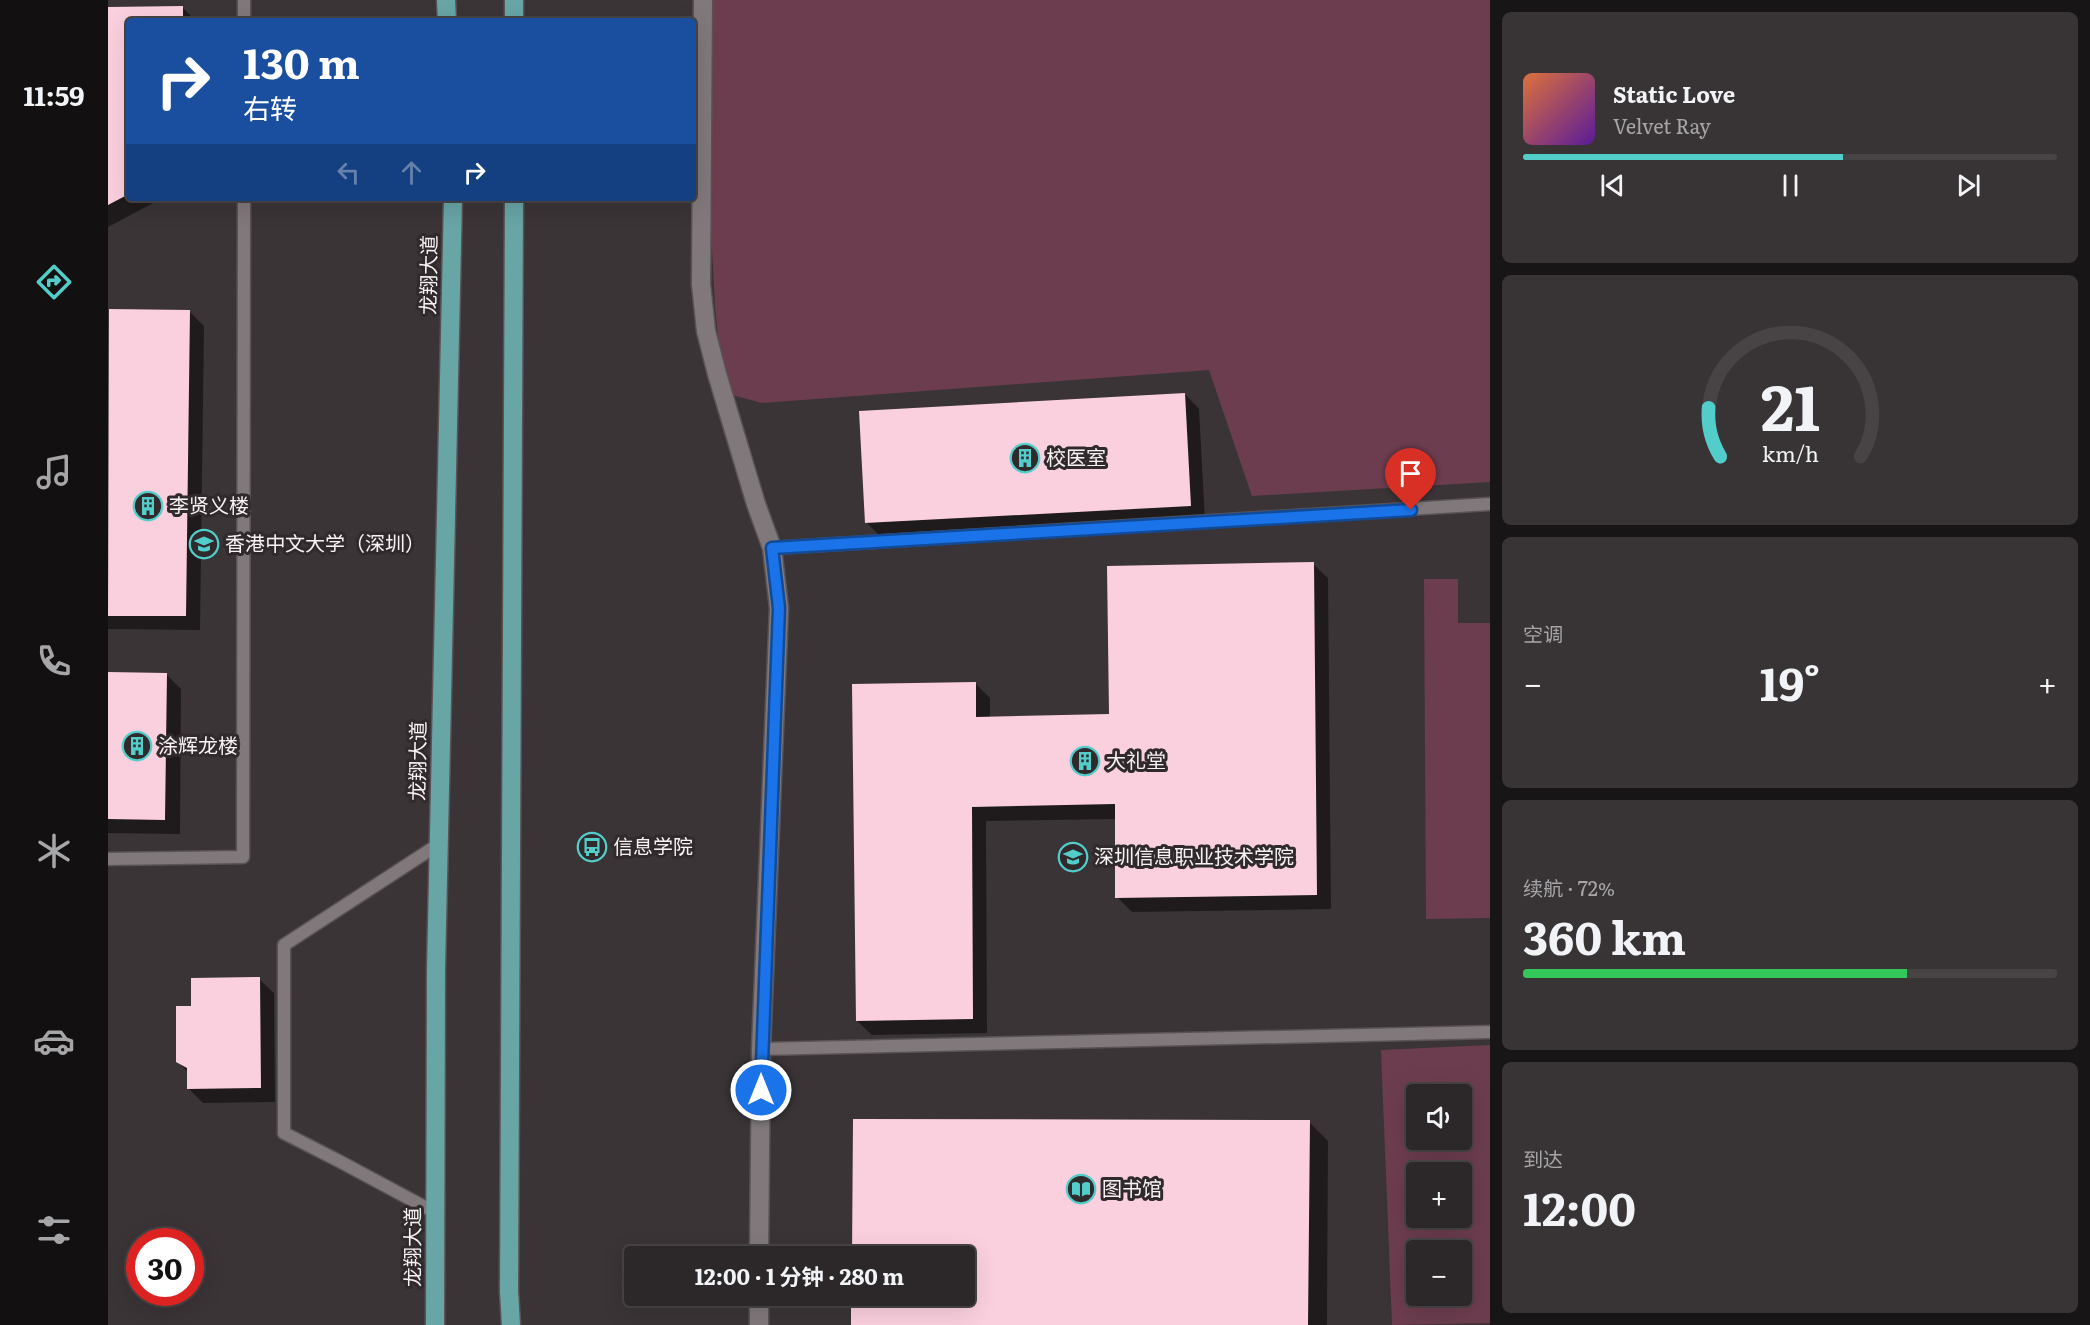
<!DOCTYPE html>
<html lang="zh">
<meta charset="utf-8">
<style>
body{margin:0;font-family:Literata,"Noto Sans SC",serif;background:#383334;color:#f1f3f6;height:100vh;display:flex;flex-direction:column;font-size:22px;white-space:nowrap}
*{box-sizing:border-box;margin:0}
p{font-size:20px;color:#a6a5a8}
.icon{flex:none;width:33px;height:33px;fill:none;stroke:currentColor;stroke-width:2;stroke-linecap:round;stroke-linejoin:round}
.map{position:relative;flex:1;overflow:hidden}
.drawer{display:flex;flex-direction:column;gap:12px;padding:12px;background:#181516;width:600px}
.drawer>*{flex:none}
.guide{position:absolute;left:18px;top:18px;width:570px;height:183px;border-radius:6px;box-shadow:0 6px 24px #0002,0 0 0 2px #484445;background:#1a4fa0;color:#fff;overflow:hidden}
.tools{position:absolute;left:1298px;top:1084px;display:grid;gap:12px}
.tools a{display:grid;place-items:center;width:66px;height:66px;border-radius:6px;background:#2c2728;box-shadow:0 6px 24px #0002,0 0 0 2px #484445;font-size:30px}
.speed{position:absolute;left:18px;top:1228px;display:flex;gap:12px;font-size:30px;font-weight:700;text-align:center}
.speed>*{display:grid;place-content:center;width:78px;height:78px;border-radius:50%;background:#2c2728;box-shadow:0 6px 24px #0002,0 0 0 2px #484445;line-height:1}
.speed .limit{border:9px solid #d22;background:#fff;color:#111}
.pin{position:absolute;display:grid;place-items:center;width:51px;height:51px;color:#fff;margin:-62px -26px;border-radius:50% 50% 50% 0;rotate:-45deg;box-shadow:0 0 6px #0007}
.pin .icon{rotate:45deg}
.me{position:absolute;width:66px;margin:-33px;rotate:0deg;stroke-linejoin:round;filter:drop-shadow(0 0 4px #0008)}
.turn{display:flex;align-items:center;gap:21px;height:126px;padding:0 18px;font-size:27px}
.turn .icon{width:78px;height:78px;stroke-width:2.5}
.turn b{display:block;font-size:42px;line-height:51px}
.lanes{display:flex;align-items:center;height:57px;padding:0 18px;background:#0003;justify-content:center;gap:30px;direction:ltr}
.lanes .off{opacity:.35}
.big{font-size:45px;font-weight:700;line-height:1.1}
.drawer .widget{flex:1;display:flex;flex-direction:column;justify-content:center;gap:9px;min-width:0;padding:0 21px;border-radius:9px;background:#383334}
.drawer .dial{align-items:center;gap:0}
.dial svg{height:156px;overflow:visible;fill:none;stroke:#484445;stroke-width:7;stroke-linecap:round;text-anchor:middle}
.dial text{fill:#f1f3f6;stroke:none}
.song{display:flex;align-items:center;gap:18px}
.cover{width:72px;height:72px;border-radius:9px;background:linear-gradient(135deg,hsl(20 70% 55%),hsl(270 70% 35%))}
.played{height:6px;border-radius:3px;background:linear-gradient(90deg,#53cdca 60%,#484445 60%)}
.keys{display:flex;justify-content:space-around;direction:ltr}
.heat{display:flex;justify-content:space-between;align-items:center;font-size:33px;direction:ltr}
.charge{height:9px;border-radius:4px;background:linear-gradient(90deg,#34c759 72%,#484445 0)}
.trip{position:absolute;left:516px;top:1246px;width:351px;height:60px;border-radius:6px;background:#2c2728;box-shadow:0 6px 24px #0002,0 0 0 2px #484445;font-weight:700;line-height:60px;text-align:center}
main{display:flex;flex:1;min-height:0}
.tab-bar{display:flex;flex-direction:column;width:108px;justify-content:space-around;align-items:center;background:#121010;color:#a6a5a8}
.tab-bar .icon{width:42px;height:42px}
.tab-bar .active{color:#53cdca}
.tab-bar b{font-size:27px;color:#f1f3f6}
.map>svg:first-child{display:block}
</style>
<main>
<nav class="tab-bar">
<b>11:59</b>
<svg class="icon active" aria-label="directions" viewBox="0 0 24 24"><path d="M12 3l9 9-9 9-9-9zM9 14v-3h6M13 9l2 2-2 2"/></svg>
<svg class="icon" aria-label="music" viewBox="0 0 24 24"><path d="M9 18V5l10-2v13"/><circle cx="6" cy="18" r="3"/><circle cx="16" cy="16" r="3"/></svg>
<svg class="icon" aria-label="phone" viewBox="0 0 24 24"><path d="M5 4h4l2 5-3 2q2 4 5 5l2-3 5 2v4C11 20 4 13 5 4z"/></svg>
<svg class="icon" aria-label="climate" viewBox="0 0 24 24"><path d="M12 3v18M4 7l16 10M4 17L20 7"/></svg>
<svg class="icon" aria-label="car" viewBox="0 0 24 24"><path d="M5 17H2v-5l4-1 3-4h7l3 4 3 1v5h-3M9 17h6M6 11h13"/><circle cx="7" cy="17" r="2"/><circle cx="17" cy="17" r="2"/></svg>
<svg class="icon" aria-label="filters" viewBox="0 0 24 24"><path d="M4 7h16M4 17h16"/><circle cx="9" cy="7" r="2"/><circle cx="15" cy="17" r="2"/></svg>
</nav>
<div class="map">
<svg width="1382" height="1325" viewBox="0 0 1382 1325">
<rect width="100%" height="100%" fill="#3a3436"/>
<path fill="#6c3d4f" fill-rule="evenodd" d="M602,0H1382V482L1144,496L1101,370L654,403L624,395L613,365L607,307L600,169Z
M1316,579H1350V623H1382V918L1318,919Z
M1382,1045V1323L1284,1325L1273,1050ZM1308,1095H1353V1140H1308ZM1308,1173H1353V1218H1308ZM1308,1251H1353V1296H1308Z"/>
<path fill="#0007" d="M74,7L88,21H21V198H91V200L49,201L0,227V8Z
M3,311H81L96,326L92,630L0,629Z
M1077,394L1091,409L1097,520L773,537L758,522Z
M1205,564L1220,578L1223,909L1024,912L1009,897L1008,819L878,821L879,1033L764,1035L749,1021L867,683L882,698V718L1003,716Z
M0,674H58L73,689L72,834L0,833Z
M151,979L166,993L167,1102L95,1103L80,1088V1072L70,1062L85,1008Z
M1201,1122L1220,1141L1219,1325H745V1296H856V1257H745Z"/>
<path fill="#fbd0de" d="M75,6V21H21V194L0,205V7Z
M1,309L82,310L78,616H0Z
M1077,393L1083,506L757,523L751,411Z
M1206,562L1209,895L1007,898V804L864,807L865,1019L748,1021L744,684L868,682V717L1001,714L999,566Z
M0,672L59,673L57,820L0,819Z
M152,977L153,1088L79,1089V1068L68,1062V1006H83V978Z
M745,1119L1202,1120L1200,1325H743V1296H856V1257H744Z"/>
<g fill="none" stroke-linecap="round" stroke-linejoin="round">
<g stroke="#595355" stroke-width="15">
<path id="lane" d="M136,21V0
M664,548L1382,504
M0,859L135,857L136,198
M653,1049L1382,1032
M328,1213L231,1161L176,1133V945L331,844"/>
</g>
<g stroke="#595355" stroke-width="21">
<path id="street" d="M595,0L593,284L598,331L609,374L648,504L664,548L671,608L653,1049L651,1257
M651,1325V1296"/>
</g>
<g stroke="#595355" stroke-width="21">
<path id="primary" d="M338,0L339,21
M406,21V0
M327,1325L328,970L345,198
M403,1325L401,1291L406,198"/>
</g>
<use href="#lane" stroke="#80787b" stroke-width="12"/>
<use href="#street" stroke="#80787b" stroke-width="18"/>
<use href="#primary" stroke="#68a5a5" stroke-width="18"/>
</g>
<g fill="none" stroke-linecap="round" stroke-linejoin="round">
<g stroke="#114b97" stroke-width="15">
<path id="route" d="M653,1090L671,608L664,548L1303,510"/>
</g>
<use href="#route" stroke="#1a73e8" stroke-width="10"/>
</g>
<defs>
<g id="building-ring" transform="scale(1.5)"><circle r="9.5" fill="#302a2c" stroke="#53cdca" stroke-width="1.5"/><path d="M-4-6H4V6H1V3H-1V6H-4ZM-2.5-4.3h1.7v1.8h-1.7ZM.8-4.3h1.7v1.8H.8ZM-2.5-1h1.7V.8h-1.7ZM.8-1h1.7V.8H.8Z" fill="#53cdca"/></g>
<g id="university-ring" transform="scale(1.5)"><circle r="9.5" fill="#302a2c" stroke="#53cdca" stroke-width="1.5"/><path d="M0-5L7-2L0 1L-7-2ZM-4 1L0 2.5L4 1V4Q0 6-4 4Z" fill="#53cdca"/></g>
<g id="bus-ring" transform="scale(1.5)"><circle r="9.5" fill="#302a2c" stroke="#53cdca" stroke-width="1.5"/><path d="M-5-6H5V4H4V6H2V4H-2V6H-4V4H-5ZM-3.5-4V0h7V-4ZM-3.5 1.2v1.5H-2V1.2ZM2 1.2v1.5H3.5V1.2Z" fill="#53cdca"/></g>
<g id="library-ring" transform="scale(1.5)"><circle r="9.5" fill="#302a2c" stroke="#53cdca" stroke-width="1.5"/><path d="M-6-4Q-3-5.5-.7-3.5V5Q-3 3-6 4ZM6-4Q3-5.5 .7-3.5V5Q3 3 6 4Z" fill="#53cdca"/></g>
</defs>
<g fill-rule="evenodd">
<use href="#building-ring" x="917" y="458"/>
<use href="#building-ring" x="40" y="506"/>
<use href="#university-ring" x="96" y="544"/>
<use href="#building-ring" x="29" y="746"/>
<use href="#building-ring" x="977" y="761"/>
<use href="#bus-ring" x="484" y="847"/>
<use href="#university-ring" x="965" y="857"/>
<use href="#library-ring" x="973" y="1189"/>
</g>
<g text-anchor="middle" stroke-width="6" stroke-linejoin="round" paint-order="stroke">
<g font-size="20" fill="#f7f2f4" stroke="#302a2c">
<text transform="translate(321 275) rotate(-89)" y="7">龙翔大道</text>
<text transform="translate(310 761) rotate(-89)" y="7">龙翔大道</text>
<text transform="translate(305 1247) rotate(-90)" y="7">龙翔大道</text>
</g>
<g font-size="20" fill="#f7f2f4" stroke="#302a2c" text-anchor="start">
<text x="938" y="465">校医室</text>
<text x="61" y="513">李贤义楼</text>
<text x="117" y="551">香港中文大学（深圳）</text>
<text x="50" y="753">涂辉龙楼</text>
<text x="998" y="768">大礼堂</text>
<text x="505" y="854">信息学院</text>
<text x="986" y="864">深圳信息职业技术学院</text>
<text x="994" y="1196">图书馆</text>
</g>
</g>
</svg>
<div class="tools">
<a><svg class="icon" aria-label="sound" viewBox="0 0 24 24"><path d="M4 9h4l5-4v14l-5-4H4zM17 9q2 3 0 6"/></svg></a>
<a>+</a>
<a>−</a>
</div>
<div class="speed"><div class="limit">30</div></div>
<div class="pin" style="left:1303px;top:510px;background:#d93025"><svg class="icon" aria-label="arrive" viewBox="0 0 24 24"><path d="M6 21V4h12l-3 4 3 4H6"/></svg></div>
<svg class="me" style="left:653px;top:1090px" viewBox="-20 -20 40 40"><circle r="17" fill="#1a73e8" stroke="#fff" stroke-width="3"/><path d="M0-11L8 9 0 5-8 9z" fill="#fff"/></svg>
<div class="trip">12:00 · 1 分钟 · 280 m</div>
<div class="guide">
<div class="turn"><svg class="icon" aria-label="right" viewBox="0 0 24 24"><path d="M7 20v-9h11M14 6l5 5-5 5"/></svg><div><b>130 m</b>右转</div></div>
<div class="lanes"><svg class="icon off" aria-label="left" viewBox="0 0 24 24"><path d="M17 20v-9H6M10 6l-5 5 5 5"/></svg><svg class="icon off" aria-label="ahead" viewBox="0 0 24 24"><path d="M12 20V5M6 11l6-6 6 6"/></svg><svg class="icon" aria-label="right" viewBox="0 0 24 24"><path d="M7 20v-9h11M14 6l5 5-5 5"/></svg></div>
</div>
</div>
<section class="drawer">
<div class="widget">
<div class="song"><i class="cover"></i><div><b>Static Love</b><p>Velvet Ray</p></div></div>
<div class="played"></div>
<div class="keys"><svg class="icon" aria-label="previous" viewBox="0 0 24 24"><path d="M18 5L8 12l10 7zM5 5v14"/></svg><svg class="icon" aria-label="pause" viewBox="0 0 24 24"><path d="M8 5v14M16 5v14"/></svg><svg class="icon" aria-label="next" viewBox="0 0 24 24"><path d="M6 5l10 7-10 7zM19 5v14"/></svg></div>
</div>
<div class="widget dial"><svg viewBox="0 0 100 80">
<path d="M14 69A42 42 0 1 1 86 69"/>
<path d="M14 69A42 42 0 0 1 8 44" stroke="#53cdca"/>
<text x="50" y="56" font-size="32" font-weight="700">21</text>
<text x="50" y="72" font-size="11">km/h</text>
</svg></div>
<div class="widget"><p>空调</p>
<div class="heat"><a>−</a><b class="big">19°</b><a>+</a></div>
</div>
<div class="widget"><p>续航 · 72%</p><b class="big">360 km</b><div class="charge"></div></div>
<div class="widget"><p>到达</p><b class="big">12:00</b></div>
</section>
</main>
